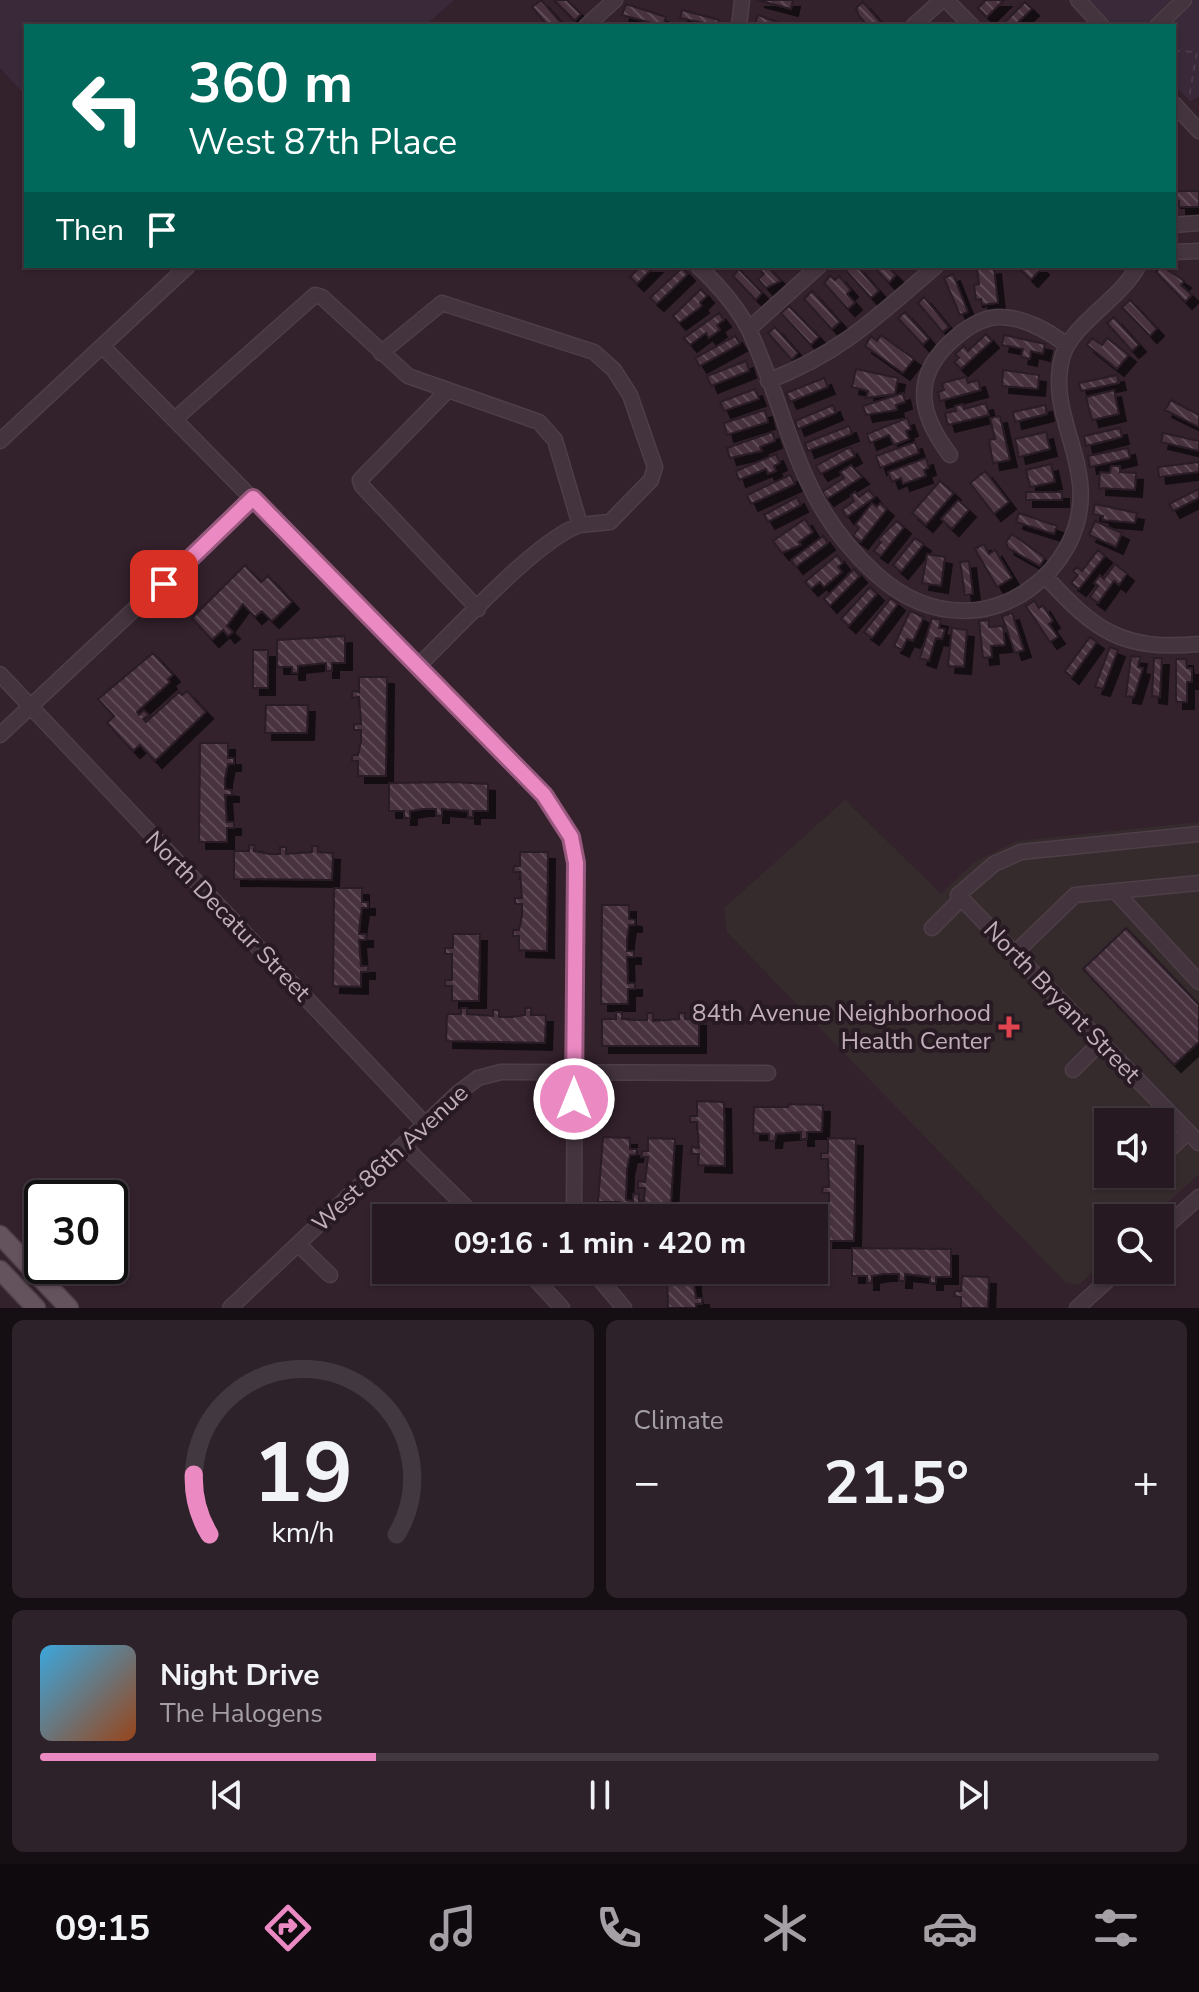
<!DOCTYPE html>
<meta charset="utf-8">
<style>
body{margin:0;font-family:"Nunito Sans",sans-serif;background:#2e222a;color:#f1f3f6;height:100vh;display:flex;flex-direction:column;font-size:30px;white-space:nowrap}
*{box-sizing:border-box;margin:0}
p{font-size:26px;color:#a4a0a5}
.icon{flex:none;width:44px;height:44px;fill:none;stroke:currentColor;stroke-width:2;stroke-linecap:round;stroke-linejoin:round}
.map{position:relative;height:1308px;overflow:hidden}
.side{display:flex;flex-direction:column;gap:12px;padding:12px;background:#150e12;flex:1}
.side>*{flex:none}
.banner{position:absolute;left:24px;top:24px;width:1152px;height:244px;border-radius:0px;box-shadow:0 2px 6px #0004,0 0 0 2px #42383f;background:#00695c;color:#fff;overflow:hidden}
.buttons{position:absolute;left:1094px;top:1108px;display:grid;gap:16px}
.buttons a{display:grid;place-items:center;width:80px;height:80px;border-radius:0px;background:#261921;box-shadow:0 2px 6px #0004,0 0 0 2px #42383f;font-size:40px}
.speed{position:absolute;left:24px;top:1180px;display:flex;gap:16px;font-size:40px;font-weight:700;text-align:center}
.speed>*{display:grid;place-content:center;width:104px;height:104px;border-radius:50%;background:#261921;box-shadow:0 2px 6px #0004,0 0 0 2px #42383f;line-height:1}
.speed .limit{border:4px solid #111;border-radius:12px;background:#fff;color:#111}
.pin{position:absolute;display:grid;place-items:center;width:68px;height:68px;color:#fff;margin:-34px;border-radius:16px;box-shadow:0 4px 12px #0006}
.me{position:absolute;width:88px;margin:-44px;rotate:0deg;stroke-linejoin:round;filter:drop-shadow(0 0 6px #0008)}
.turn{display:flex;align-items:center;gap:28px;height:168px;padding:0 32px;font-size:36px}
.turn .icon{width:104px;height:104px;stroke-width:2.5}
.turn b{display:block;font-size:56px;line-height:68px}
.then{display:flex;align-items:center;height:76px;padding:0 32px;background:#0003;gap:16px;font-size:30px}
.big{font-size:60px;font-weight:700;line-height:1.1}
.side .card{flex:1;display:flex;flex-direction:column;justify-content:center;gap:12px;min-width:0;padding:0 28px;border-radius:12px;background:#2e222a}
.side .dial{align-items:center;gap:0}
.dial svg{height:208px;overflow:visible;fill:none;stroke:#42383f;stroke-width:7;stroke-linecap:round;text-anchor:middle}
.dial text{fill:#f1f3f6;stroke:none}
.song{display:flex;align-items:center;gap:24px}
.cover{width:96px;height:96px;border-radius:12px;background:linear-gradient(135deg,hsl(200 70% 55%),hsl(20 70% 35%))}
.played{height:8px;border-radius:4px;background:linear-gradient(90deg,#eb89c3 30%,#42383f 30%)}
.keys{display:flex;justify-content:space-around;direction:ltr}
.heat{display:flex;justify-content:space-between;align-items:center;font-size:44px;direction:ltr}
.side .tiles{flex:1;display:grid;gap:12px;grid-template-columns:1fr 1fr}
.card:last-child{grid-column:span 2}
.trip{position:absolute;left:372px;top:1204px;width:456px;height:80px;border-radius:0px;background:#261921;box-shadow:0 2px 6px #0004,0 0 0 2px #42383f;font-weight:700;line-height:80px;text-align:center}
.menu{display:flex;height:128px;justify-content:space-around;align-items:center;background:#0f0a0d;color:#a4a0a5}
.menu .icon{width:56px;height:56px}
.menu .current{color:#eb89c3}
.menu b{font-size:36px;color:#f1f3f6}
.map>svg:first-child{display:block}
</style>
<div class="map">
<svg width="1199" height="1308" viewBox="0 0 1199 1308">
<defs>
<pattern id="building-back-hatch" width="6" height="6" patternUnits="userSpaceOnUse" patternTransform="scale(2)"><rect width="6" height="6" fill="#47313e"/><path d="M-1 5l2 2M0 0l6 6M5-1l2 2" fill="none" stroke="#604c58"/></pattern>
<filter id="shadow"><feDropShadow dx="7" dy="7" stdDeviation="0" flood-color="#0009"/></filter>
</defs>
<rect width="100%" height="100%" fill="#33212c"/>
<path fill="#362b2c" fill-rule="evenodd" d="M845,800L941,894L973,863L1016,841L1199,822V1174L1151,1218H1108V1258L1079,1285L1066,1283L727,932L724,908ZM1108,1122H1160V1174H1108Z"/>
<path fill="#392939" d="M0,0H454L425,26H26V96L0,68Z
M1088,0H1199V97L1190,101L1174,85V26H1114Z"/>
<path fill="url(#building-back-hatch)" stroke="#2a1c25" stroke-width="2" filter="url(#shadow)" d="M541,0L564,26H548L532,7Z
M554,0H567L581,14L575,21Z
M757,0H793L791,9Z
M986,0H1004L987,17L978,8Z
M863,2L884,26H868L859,16L856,8Z
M1025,2L1032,9L1014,26H1001Z
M626,4L666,17L663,26L622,15Z
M682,10L719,20L717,26L680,18Z
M758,15L788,26L755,24Z
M1174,186L1176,191H1199V207H1179V201H1174Z
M641,266H655L637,284L630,277Z
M756,266H767L781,281L766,288L758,279L764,274Z
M842,266H857L879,291L871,298Z
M873,266H887L896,275L889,283Z
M1017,266H1040L1042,268L1031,280Z
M1162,266L1184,281L1181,285L1192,295L1185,302L1156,272Z
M994,267L998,303L982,305L981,299L976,300L974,285L979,284L977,269Z
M682,268L688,274L657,304L650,298Z
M739,269L762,293L756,300L733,276Z
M953,274L968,312L960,315L944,278Z
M830,276L835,280L839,276L851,290L847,294L855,303L848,309L824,283Z
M701,289L707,296L700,303L702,306L679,323L673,316Z
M812,291L840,322L832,329L804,299Z
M924,297L949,327L943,332L918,303Z
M1130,300L1157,329L1150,336L1122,307Z
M789,306L819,337L811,345L781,313Z
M905,312L929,339L923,345L898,318Z
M719,313L724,320L717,325L720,330L709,338L706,333L690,345L684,338Z
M1114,317L1139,345L1132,351L1107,323Z
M775,327L798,353L792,360L768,333Z
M986,334L992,341L961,369L954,362L959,358L955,354L964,346L968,351Z
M881,335L914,359L903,373L865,346L871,336L877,341Z
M1004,335L1045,344L1043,354L1031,351L1030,359L1021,357L1023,349L1002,345Z
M735,336L740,344L700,366L695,358Z
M1092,338L1102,345L1107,338L1129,355L1117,369L1087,345Z
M746,361L749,371L711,386L707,376Z
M856,369L898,378L895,394L866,398L868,391L852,387Z
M1003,370L1039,375L1038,389L1002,386Z
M1117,375L1119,383L1081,391L1079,383Z
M966,377L968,383L978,380L981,390L940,401L938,392L944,390L942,383Z
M824,378L828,387L790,402L786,393Z
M755,389L759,399L724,411L720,402Z
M1114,390L1119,414L1092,420L1086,397Z
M903,393L905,402L896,405L897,410L866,415L863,406Z
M1171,400L1199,415V427L1165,410Z
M986,403L989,415L948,425L945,413L956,411L955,406L963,404L964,409Z
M833,405L836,413L798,429L795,421Z
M1045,405L1047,414L1015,422L1013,412Z
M765,410L768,422L727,435L724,423Z
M1000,416L1010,460L993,463L989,440L995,439L990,418Z
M907,418L911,429L906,431L909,439L894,445L889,435L870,443L867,434Z
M849,426L852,434L808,451L805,443Z
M1120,428L1122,437L1086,446L1084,436Z
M772,432L775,441L760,447L762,451L730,458L727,448Z
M1046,432L1050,449L1019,457L1015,439Z
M1163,433L1199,441V451L1161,442Z
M915,442L919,453L880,468L876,456Z
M850,447L855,456L821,474L816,466Z
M1128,448L1130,458L1090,467L1088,456Z
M776,454L780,463L774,466L776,471L768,474L766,469L739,480L736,471Z
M926,458L929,468L924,470L926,476L903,484L901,478L892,482L888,472Z
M1199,462V472L1159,477L1158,467Z
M1051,464L1055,482L1030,487L1026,470Z
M851,465L862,477L827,499L822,492L844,478L840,472Z
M1111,466H1120V472L1136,473L1135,490L1099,488L1100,472L1110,473Z
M985,471L1009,502L994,514L970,483Z
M790,475L795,484L751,504L747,495Z
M940,481L954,493L926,525L912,513Z
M1199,489V498L1173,511L1169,504Z
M869,490L875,497L847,517L842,510L854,501L851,495L855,492L859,497Z
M1026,492H1062V500H1026Z
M797,497L801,505L768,522L764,515Z
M958,500L969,510L952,529L941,519Z
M872,503L877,507L880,503L887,509L861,542L853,536L859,528L855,525Z
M1095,504L1137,513L1135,523L1102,520L1103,516L1093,514Z
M1019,513L1057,526L1054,534L1016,522Z
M805,519L813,532L799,542L801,545L782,553L773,541Z
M897,521L904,527L881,556L874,551L881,542L877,540Z
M1095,521L1122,533L1116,547L1089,535Z
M1012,534L1045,558L1040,566L1008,548L1006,542Z
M823,536L828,543L796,567L791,560Z
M915,538L924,544L901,572L893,565Z
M984,544L989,554L995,550L1012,578L997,587L975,549Z
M1098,550L1105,556L1079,589L1071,583L1078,575L1073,571L1077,567L1082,571Z
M927,554L945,557L941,586L922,583Z
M837,555L843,563L838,567L842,572L824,587L820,582L811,589L805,582Z
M969,561L973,594L965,595L960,562Z
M1115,564L1127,574L1119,585L1114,581L1098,603L1090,597L1098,586L1094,583L1100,575L1104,579Z
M245,565L261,582L268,576L292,602L272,621L262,611L255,617L243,604L227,626L233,632L228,636L223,630L212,640L192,618Z
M854,569L860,576L830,606L824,599Z
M870,587L877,594L849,626L841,619Z
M891,598L898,604L872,638L864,632Z
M1034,601L1039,608L1043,605L1053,621L1049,624L1058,637L1050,642L1026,606Z
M910,611L924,617L913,641L907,639L902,650L894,646Z
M1012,613L1024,650L1015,653L1002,616Z
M932,618L941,620L939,628L945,629L942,639L936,638L929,661L920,658Z
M989,620V627L1003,626L1005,645L991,646L992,657L983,658L979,621Z
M952,628L967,630L964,667L948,666Z
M345,636V663H332V671H326V663L298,666V673H292V667H277V640Z
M1090,637L1097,642L1072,677L1065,671Z
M1110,647L1118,650L1103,689L1095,687Z
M253,650H268V688H253Z
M153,653L173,675L168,679L170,682L137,712L139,715L144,710L149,715L143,719L146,722L179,692L182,695L187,691L206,712L155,761L140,745L133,751L107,723L114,716L98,699Z
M1131,656L1140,657L1138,667L1143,668L1134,697L1126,696Z
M1154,658H1162L1160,697L1152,696Z
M1176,659H1186L1187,668H1192V682H1187V702H1176Z
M359,677H387L386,776H358V761H352V755H358L361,741V730H354V724H361L359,697L352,698V691L359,692Z
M266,705H308L307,733H265Z
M200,743H228V758H234V764H228L225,778V789L232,790V795H225L227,822H234V828H227V842H199Z
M454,782L488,784V811H473V817H468V811L442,809V816H436V809H423L410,811V818H404V811H389V783Z
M249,845H255L254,851L269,854H280V847H286V854L312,852V846H318V852L333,853L332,880L234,879V851H249Z
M520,852H548L547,951L519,950V936H513V930H519L522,916V904H515V898H522L520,872H513L514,866H520Z
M334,888H362V902H368V908H362L360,922L359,934H366V940H359L361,966H368V972H361V987L333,986Z
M602,905H629V919L635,920V925H629L627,939V951H634V957H627L628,983H635V989H628V1004H601Z
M1126,928L1199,1005V1042L1174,1065L1083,969Z
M453,934H480L479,1001H452V986H445V980H452V954H445V948H453Z
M461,1008H467V1014L493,1016V1010H499V1017H512L525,1015V1008H531V1015H546L545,1043L446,1041L447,1014H461Z
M616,1012H622V1019L634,1020H647V1013H653V1021L679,1019V1013H685V1019H699V1046H602V1019H616Z
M697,1101L724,1102L725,1166L698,1165L699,1154H691L692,1147L699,1148L697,1122H690V1116H697Z
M789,1104L823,1105L822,1132H807V1139H801V1132L776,1134L775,1141H769V1134L753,1133L754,1107H788Z
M603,1137L630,1138V1149H637L636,1155H630L627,1169L626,1200L633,1201V1194H639V1201H644L645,1188H638V1181L645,1182L648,1157H641L642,1151H648V1138L675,1139L671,1203H653V1218H618L619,1202H598Z
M828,1138L856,1139L854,1241H826L827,1226H820L821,1221L827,1220L829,1206V1193H822L823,1187H829L828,1159H821V1153H828Z
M852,1248L951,1249V1277H936V1283H930V1277L905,1274V1281H899V1274H884L872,1276V1283H867V1276H852Z
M667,1270H701H694V1285L696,1298H702V1304H696V1308H668Z
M962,1276L989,1277L988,1308H961V1297L954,1296L955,1291H961Z"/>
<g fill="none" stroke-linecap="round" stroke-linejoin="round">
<g stroke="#4d3e47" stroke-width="17">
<path id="minor" d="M946,0L972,26
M1078,0L1102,26
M586,26L615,0
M739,26L742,0
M913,26L942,0
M1157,26L1184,0
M1174,104L1199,131
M1174,225L1199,223
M1174,252L1199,251
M698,266C717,284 739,309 750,332C793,426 795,501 877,575C905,600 939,614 977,610C1015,605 1049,580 1067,547C1107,474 1045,422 1062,358C1070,325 1121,299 1138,266
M749,329L819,266
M102,346L544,795C561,817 572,835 576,863L574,1218
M381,353L442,303L594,352L614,370L630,395L655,467L651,480L610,522L580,525
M768,381C841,353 878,316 936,266
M448,390L360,480L362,486L478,609
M175,419L315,295L322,297L408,376L539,422L555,440L580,525C537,539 454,632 417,667
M0,441L188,266
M950,455C917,412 912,374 956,337C969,326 983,317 1000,317C1025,317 1048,331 1067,345
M1045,576C1095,631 1122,651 1199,644
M0,674L425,1124
M0,735L253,498
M1199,834L1021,852L994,864L958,895L1199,1143
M1115,891L1199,982
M932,928L962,898
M1015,953L1075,895L1199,883
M1073,1070L1101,1042
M403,1145L477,1218
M1160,1158L1188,1132
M1160,1232L1199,1197
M298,1244L330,1275
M527,1270L562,1308
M592,1270L624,1308
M230,1308L458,1093L478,1078L501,1072L768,1073
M1077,1308L1119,1270"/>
</g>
<g stroke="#4d3e47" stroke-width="21">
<path id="major" d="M0,1235L69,1308
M0,1270L36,1308"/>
</g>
<path stroke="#4b3b4d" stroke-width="2" stroke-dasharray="6 6" stroke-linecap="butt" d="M1174,51L1197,52L1189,98"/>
<use href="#minor" stroke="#44343e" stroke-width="14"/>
<use href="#major" stroke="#64525d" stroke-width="18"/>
</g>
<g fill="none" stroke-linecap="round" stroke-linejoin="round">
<g stroke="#99597f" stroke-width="20">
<path id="route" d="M164,584L253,498L544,795L571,837L576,863L574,1099"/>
</g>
<use href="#route" stroke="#eb89c3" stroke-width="14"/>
</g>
<path fill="#e0444e" stroke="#281a23" stroke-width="3" d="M1005 1015h8v8h8v8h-8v8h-8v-8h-8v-8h8z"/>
<g text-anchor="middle" stroke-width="8" stroke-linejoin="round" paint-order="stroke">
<g font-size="24" fill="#c1aeb9" stroke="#281a23">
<text transform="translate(228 916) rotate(46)" y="8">North Decatur Street</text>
<text transform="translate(1062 1002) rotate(46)" y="8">North Bryant Street</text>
<text transform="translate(390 1158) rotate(-43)" y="8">West 86th Avenue</text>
</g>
<g font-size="24" fill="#c1aeb9" stroke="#281a23" text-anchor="end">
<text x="991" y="1021">84th Avenue Neighborhood<tspan x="991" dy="28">Health Center</tspan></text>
</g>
</g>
</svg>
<div class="buttons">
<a><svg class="icon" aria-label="sound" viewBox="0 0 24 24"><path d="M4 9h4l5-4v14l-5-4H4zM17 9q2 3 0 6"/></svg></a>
<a><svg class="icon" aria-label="search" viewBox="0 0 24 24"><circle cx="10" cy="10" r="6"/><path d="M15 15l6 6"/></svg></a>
</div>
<div class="speed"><div class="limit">30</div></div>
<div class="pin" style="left:164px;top:584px;background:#d93025"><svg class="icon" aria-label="arrive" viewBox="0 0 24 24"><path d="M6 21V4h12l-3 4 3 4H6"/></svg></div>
<svg class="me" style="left:574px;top:1099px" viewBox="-20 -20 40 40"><circle r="17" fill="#eb89c3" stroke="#fff" stroke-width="3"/><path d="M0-11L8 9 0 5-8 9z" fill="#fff"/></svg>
<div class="trip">09:16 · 1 min · 420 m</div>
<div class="banner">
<div class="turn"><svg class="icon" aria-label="left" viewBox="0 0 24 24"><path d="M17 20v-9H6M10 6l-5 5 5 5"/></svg><div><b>360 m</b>West 87th Place</div></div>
<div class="then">Then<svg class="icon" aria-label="arrive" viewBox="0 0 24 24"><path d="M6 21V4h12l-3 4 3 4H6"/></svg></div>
</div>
</div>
<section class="side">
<div class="tiles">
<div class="card dial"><svg viewBox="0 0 100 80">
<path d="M14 69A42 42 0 1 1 86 69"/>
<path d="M14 69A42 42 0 0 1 8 46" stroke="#eb89c3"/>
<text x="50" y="56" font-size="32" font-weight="700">19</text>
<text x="50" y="72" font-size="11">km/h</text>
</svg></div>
<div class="card"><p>Climate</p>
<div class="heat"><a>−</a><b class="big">21.5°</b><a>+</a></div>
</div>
<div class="card">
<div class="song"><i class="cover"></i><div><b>Night Drive</b><p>The Halogens</p></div></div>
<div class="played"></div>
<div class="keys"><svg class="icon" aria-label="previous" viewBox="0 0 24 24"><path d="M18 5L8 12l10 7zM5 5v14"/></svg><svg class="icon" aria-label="pause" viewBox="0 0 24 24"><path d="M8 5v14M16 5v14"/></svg><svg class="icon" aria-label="next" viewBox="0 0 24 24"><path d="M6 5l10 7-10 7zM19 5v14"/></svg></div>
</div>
</div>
</section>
<nav class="menu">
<b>09:15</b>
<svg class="icon current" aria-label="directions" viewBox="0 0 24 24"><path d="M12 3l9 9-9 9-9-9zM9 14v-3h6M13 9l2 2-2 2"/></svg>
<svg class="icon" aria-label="music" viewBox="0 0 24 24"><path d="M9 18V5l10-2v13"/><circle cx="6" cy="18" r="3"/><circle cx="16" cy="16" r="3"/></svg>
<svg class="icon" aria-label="phone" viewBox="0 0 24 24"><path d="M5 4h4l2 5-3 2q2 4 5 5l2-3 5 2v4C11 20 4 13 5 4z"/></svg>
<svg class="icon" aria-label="climate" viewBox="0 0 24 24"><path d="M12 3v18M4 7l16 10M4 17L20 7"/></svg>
<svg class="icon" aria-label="car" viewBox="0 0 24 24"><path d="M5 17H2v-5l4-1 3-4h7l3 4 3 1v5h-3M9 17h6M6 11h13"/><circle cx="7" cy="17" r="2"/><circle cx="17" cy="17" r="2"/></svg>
<svg class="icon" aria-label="filters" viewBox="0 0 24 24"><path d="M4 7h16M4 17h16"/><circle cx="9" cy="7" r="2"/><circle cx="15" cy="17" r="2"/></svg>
</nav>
